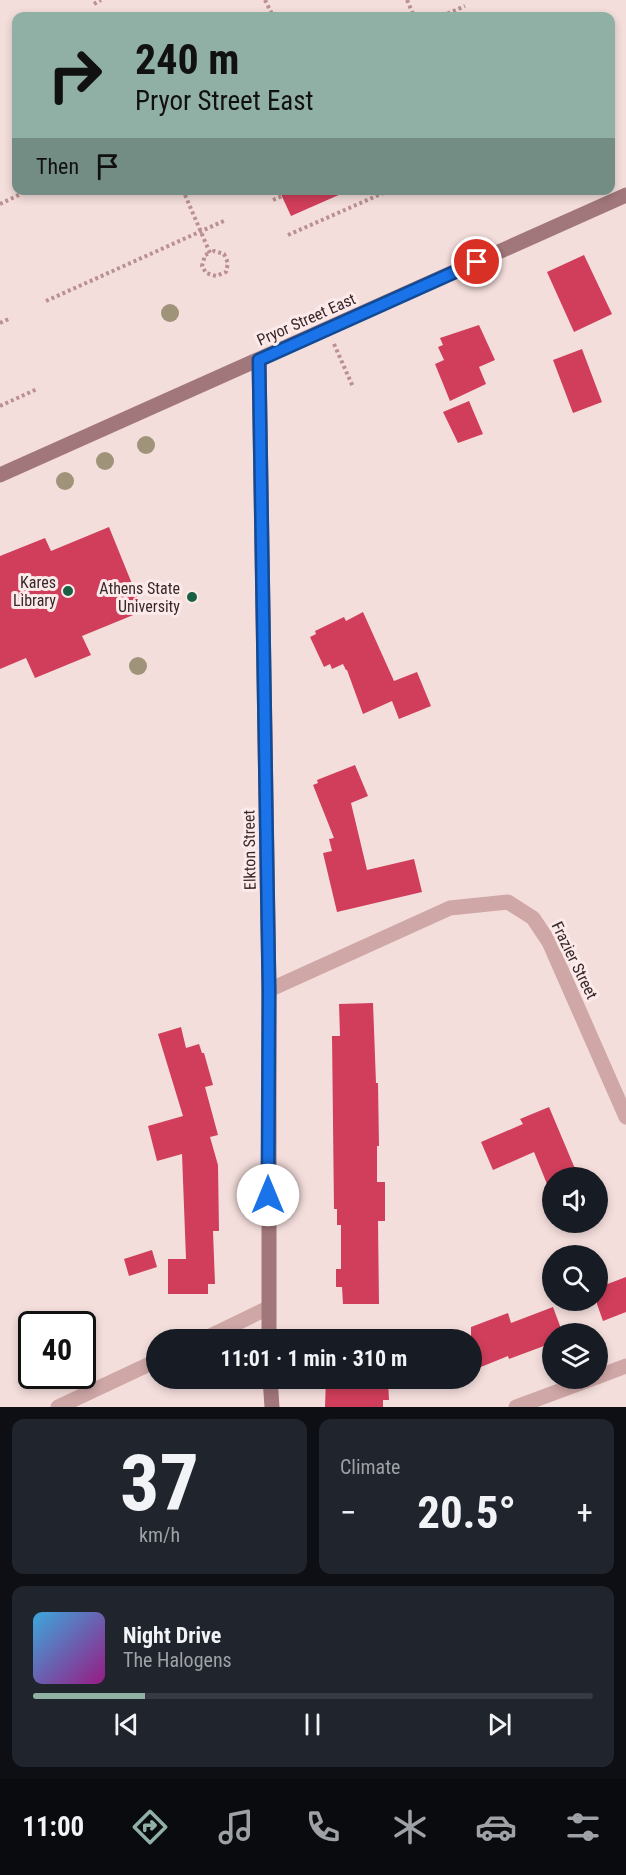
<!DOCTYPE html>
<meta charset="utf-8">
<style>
body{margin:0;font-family:"Roboto Condensed",sans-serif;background:#20242c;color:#f1f3f6;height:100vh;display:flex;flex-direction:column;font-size:22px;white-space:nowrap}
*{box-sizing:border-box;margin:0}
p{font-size:20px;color:#9ea1a6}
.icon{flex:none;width:33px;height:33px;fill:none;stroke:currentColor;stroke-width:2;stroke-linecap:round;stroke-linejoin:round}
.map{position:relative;height:1407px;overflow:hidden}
.panel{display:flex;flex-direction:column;gap:12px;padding:12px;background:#0d0f14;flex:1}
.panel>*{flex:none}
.banner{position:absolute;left:12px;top:12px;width:603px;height:183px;border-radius:12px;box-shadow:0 3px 9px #0003;background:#90b0a6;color:#111;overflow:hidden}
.fabs{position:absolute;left:542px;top:1167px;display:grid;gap:12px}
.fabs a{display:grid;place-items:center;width:66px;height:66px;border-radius:50%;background:#171b24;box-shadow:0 3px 9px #0003;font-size:30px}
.speed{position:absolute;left:18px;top:1311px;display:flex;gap:12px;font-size:30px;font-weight:700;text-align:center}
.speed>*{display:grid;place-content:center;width:78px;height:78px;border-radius:50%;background:#171b24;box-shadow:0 3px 9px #0003;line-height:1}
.speed .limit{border:3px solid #111;border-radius:9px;background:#fff;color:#111}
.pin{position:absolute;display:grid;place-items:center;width:51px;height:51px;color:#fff;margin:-26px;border:3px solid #fff;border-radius:50%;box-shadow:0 2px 6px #0007}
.me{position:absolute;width:66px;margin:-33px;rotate:0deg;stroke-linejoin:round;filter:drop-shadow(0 0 4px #0008)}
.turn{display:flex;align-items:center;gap:21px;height:126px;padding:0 24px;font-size:27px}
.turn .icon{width:78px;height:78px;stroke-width:2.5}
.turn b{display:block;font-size:42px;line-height:51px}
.then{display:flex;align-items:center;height:57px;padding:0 24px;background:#0003;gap:12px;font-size:22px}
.big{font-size:45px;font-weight:700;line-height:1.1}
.panel .card{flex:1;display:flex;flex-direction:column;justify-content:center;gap:9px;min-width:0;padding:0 21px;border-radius:12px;background:#20242c}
.panel .dial{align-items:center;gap:0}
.dial b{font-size:78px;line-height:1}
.song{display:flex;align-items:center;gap:18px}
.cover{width:72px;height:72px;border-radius:9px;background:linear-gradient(135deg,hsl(200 70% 55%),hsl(310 70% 35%))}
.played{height:6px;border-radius:3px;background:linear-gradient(90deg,#90b0a6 20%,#363941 20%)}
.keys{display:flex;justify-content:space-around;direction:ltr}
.heat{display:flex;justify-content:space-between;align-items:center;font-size:33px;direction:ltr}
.panel .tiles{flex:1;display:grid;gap:12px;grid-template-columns:1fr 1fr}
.card:last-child{grid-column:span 2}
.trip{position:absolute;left:146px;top:1329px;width:336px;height:60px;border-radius:30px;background:#171b24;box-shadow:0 3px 9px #0003;font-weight:700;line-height:60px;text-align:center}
.tab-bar{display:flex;height:96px;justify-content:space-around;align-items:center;background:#090b0e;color:#9ea1a6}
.tab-bar .icon{width:42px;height:42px}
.tab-bar .current{color:#90b0a6}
.tab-bar b{font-size:27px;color:#f1f3f6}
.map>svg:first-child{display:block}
</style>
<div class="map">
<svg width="626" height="1407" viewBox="0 0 626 1407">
<rect width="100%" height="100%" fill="#f4dedc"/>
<path fill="#d03e5b" d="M279,190H350L291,216Z
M584,255L612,314L574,332L547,272Z
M479,325L495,360L479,367L486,384L450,401L435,364L444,360L438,347L443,345L440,338Z
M582,349L602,402L573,413L553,360Z
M469,401L483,434L458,443L443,412Z
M109,527L143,611L82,636L91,655L35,678L26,658L0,669V556L45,538L51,551Z
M363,612L394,681L417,672L431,706L399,719L392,701L363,714L347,670H346L343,664L332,669L330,664L324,667L310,637L316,634L315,631L344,617L346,621Z
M355,765L368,796L351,803L367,870L414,859L422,892L337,912L323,853L332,851L329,839L334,838L313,785L318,783L317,780Z
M373,1003L376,1083H378L379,1146H377V1182H385V1221H378L379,1304H343L342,1287H336V1269H341V1225H337V1209H334L332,1036H340L339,1004Z
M181,1027L186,1048L199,1044L202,1053H204L213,1085L205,1087L218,1135L210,1137L218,1165L219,1231H213L215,1284H208V1294H168V1259H186L182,1154L157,1161L148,1126L183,1116L158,1034Z
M549,1107L576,1171L562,1178H552V1182L547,1184L534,1152L493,1170L481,1142L523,1124L520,1119Z
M152,1250L157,1267L129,1276L124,1259Z
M626,1277V1312L603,1321L597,1304V1288Z
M553,1307L563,1334H552V1343L509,1359L508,1356L471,1371V1327L508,1313L511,1323Z
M326,1378L388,1380L389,1400H383V1407H325Z"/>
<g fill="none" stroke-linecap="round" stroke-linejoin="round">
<path stroke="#ba9091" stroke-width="4" stroke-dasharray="3 3" stroke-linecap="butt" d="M265,0L273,16
M407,0L414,16
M94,4L101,0
M442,16L465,6
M185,195L210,253L214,251L224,254L228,263L226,272L216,276L206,273L202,266L205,255L210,253
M273,200L282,196
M0,204L29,190
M288,235L390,190
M46,301L226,220
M0,323L11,318
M334,344L353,387
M0,406L37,389"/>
<path stroke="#cea7a6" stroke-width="15" d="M269,990L450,908L508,902L533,918L549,942L626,1117
M202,1340L268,1308
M597,1377L626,1366
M58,1407L156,1361
M516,1407L594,1378"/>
<path stroke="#a2777b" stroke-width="15" d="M259,360L269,990V1340
M0,475L626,195
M270,1378L272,1407"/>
</g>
<g fill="#9f937a">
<circle cx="170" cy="313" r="9"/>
<circle cx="146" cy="445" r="9"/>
<circle cx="105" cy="461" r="9"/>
<circle cx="65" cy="481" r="9"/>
<circle cx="138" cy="666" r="9"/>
</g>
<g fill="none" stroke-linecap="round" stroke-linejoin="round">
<g stroke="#114b97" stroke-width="15">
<path id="route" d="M268,1195L269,990L259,360L477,262"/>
</g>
<use href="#route" stroke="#1a73e8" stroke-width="10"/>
</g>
<g fill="#195f44" stroke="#fbeae9" stroke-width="2">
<circle cx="68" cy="591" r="6"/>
<circle cx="192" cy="597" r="6"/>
</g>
<g text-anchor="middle" stroke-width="6" stroke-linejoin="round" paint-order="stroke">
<g font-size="16" fill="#39282a" stroke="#fbeae9">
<text transform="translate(306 319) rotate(-24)" y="6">Pryor Street East</text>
<text transform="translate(249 850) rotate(-91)" y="6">Elkton Street</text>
<text transform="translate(575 960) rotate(64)" y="6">Frazier Street</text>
</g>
<g font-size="16" fill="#39282a" stroke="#fbeae9" text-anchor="end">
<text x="56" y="588">Kares<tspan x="56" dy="18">Library</tspan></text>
<text x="180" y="594">Athens State<tspan x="180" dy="18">University</tspan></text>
</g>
</g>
</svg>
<div class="fabs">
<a><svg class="icon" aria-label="sound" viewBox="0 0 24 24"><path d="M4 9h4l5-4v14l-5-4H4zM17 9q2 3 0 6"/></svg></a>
<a><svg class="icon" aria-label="search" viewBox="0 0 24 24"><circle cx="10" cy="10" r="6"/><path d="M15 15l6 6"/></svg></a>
<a><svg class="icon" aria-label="layers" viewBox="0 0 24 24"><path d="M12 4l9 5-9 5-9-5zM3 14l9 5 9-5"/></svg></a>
</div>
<div class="speed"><div class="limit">40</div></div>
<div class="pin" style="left:477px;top:262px;background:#d93025"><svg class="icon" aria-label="arrive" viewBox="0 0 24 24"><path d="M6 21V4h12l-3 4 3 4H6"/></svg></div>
<svg class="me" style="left:268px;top:1195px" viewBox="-20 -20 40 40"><circle r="19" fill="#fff"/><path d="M0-13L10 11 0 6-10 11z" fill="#1a73e8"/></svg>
<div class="trip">11:01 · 1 min · 310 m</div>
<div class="banner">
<div class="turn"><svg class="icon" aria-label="right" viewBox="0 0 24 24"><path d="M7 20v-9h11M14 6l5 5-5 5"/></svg><div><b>240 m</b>Pryor Street East</div></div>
<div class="then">Then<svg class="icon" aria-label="arrive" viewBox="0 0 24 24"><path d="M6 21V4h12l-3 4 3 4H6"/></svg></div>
</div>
</div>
<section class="panel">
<div class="tiles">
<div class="card dial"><b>37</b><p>km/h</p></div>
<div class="card"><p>Climate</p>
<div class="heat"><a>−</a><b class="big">20.5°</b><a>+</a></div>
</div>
<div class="card">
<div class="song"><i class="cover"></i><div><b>Night Drive</b><p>The Halogens</p></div></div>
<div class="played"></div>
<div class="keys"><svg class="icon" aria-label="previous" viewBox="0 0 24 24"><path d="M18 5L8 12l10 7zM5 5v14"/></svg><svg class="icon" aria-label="pause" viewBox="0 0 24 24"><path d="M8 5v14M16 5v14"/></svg><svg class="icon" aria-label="next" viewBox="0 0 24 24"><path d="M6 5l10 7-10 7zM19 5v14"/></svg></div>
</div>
</div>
</section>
<nav class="tab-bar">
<b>11:00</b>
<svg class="icon current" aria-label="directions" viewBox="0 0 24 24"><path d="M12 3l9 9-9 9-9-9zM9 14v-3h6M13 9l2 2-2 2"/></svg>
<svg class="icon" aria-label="music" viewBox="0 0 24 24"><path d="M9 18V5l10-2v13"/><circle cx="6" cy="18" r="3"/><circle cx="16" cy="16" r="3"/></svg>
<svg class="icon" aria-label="phone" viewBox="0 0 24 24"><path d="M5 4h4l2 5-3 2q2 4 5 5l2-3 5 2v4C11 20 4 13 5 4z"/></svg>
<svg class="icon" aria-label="climate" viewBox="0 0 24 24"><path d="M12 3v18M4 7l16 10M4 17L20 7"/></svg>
<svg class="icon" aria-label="car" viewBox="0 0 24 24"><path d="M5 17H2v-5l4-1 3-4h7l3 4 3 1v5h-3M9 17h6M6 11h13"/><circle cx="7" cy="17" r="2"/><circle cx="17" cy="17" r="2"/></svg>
<svg class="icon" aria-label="filters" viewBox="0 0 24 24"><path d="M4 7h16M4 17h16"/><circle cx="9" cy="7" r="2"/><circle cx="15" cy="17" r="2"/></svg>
</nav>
